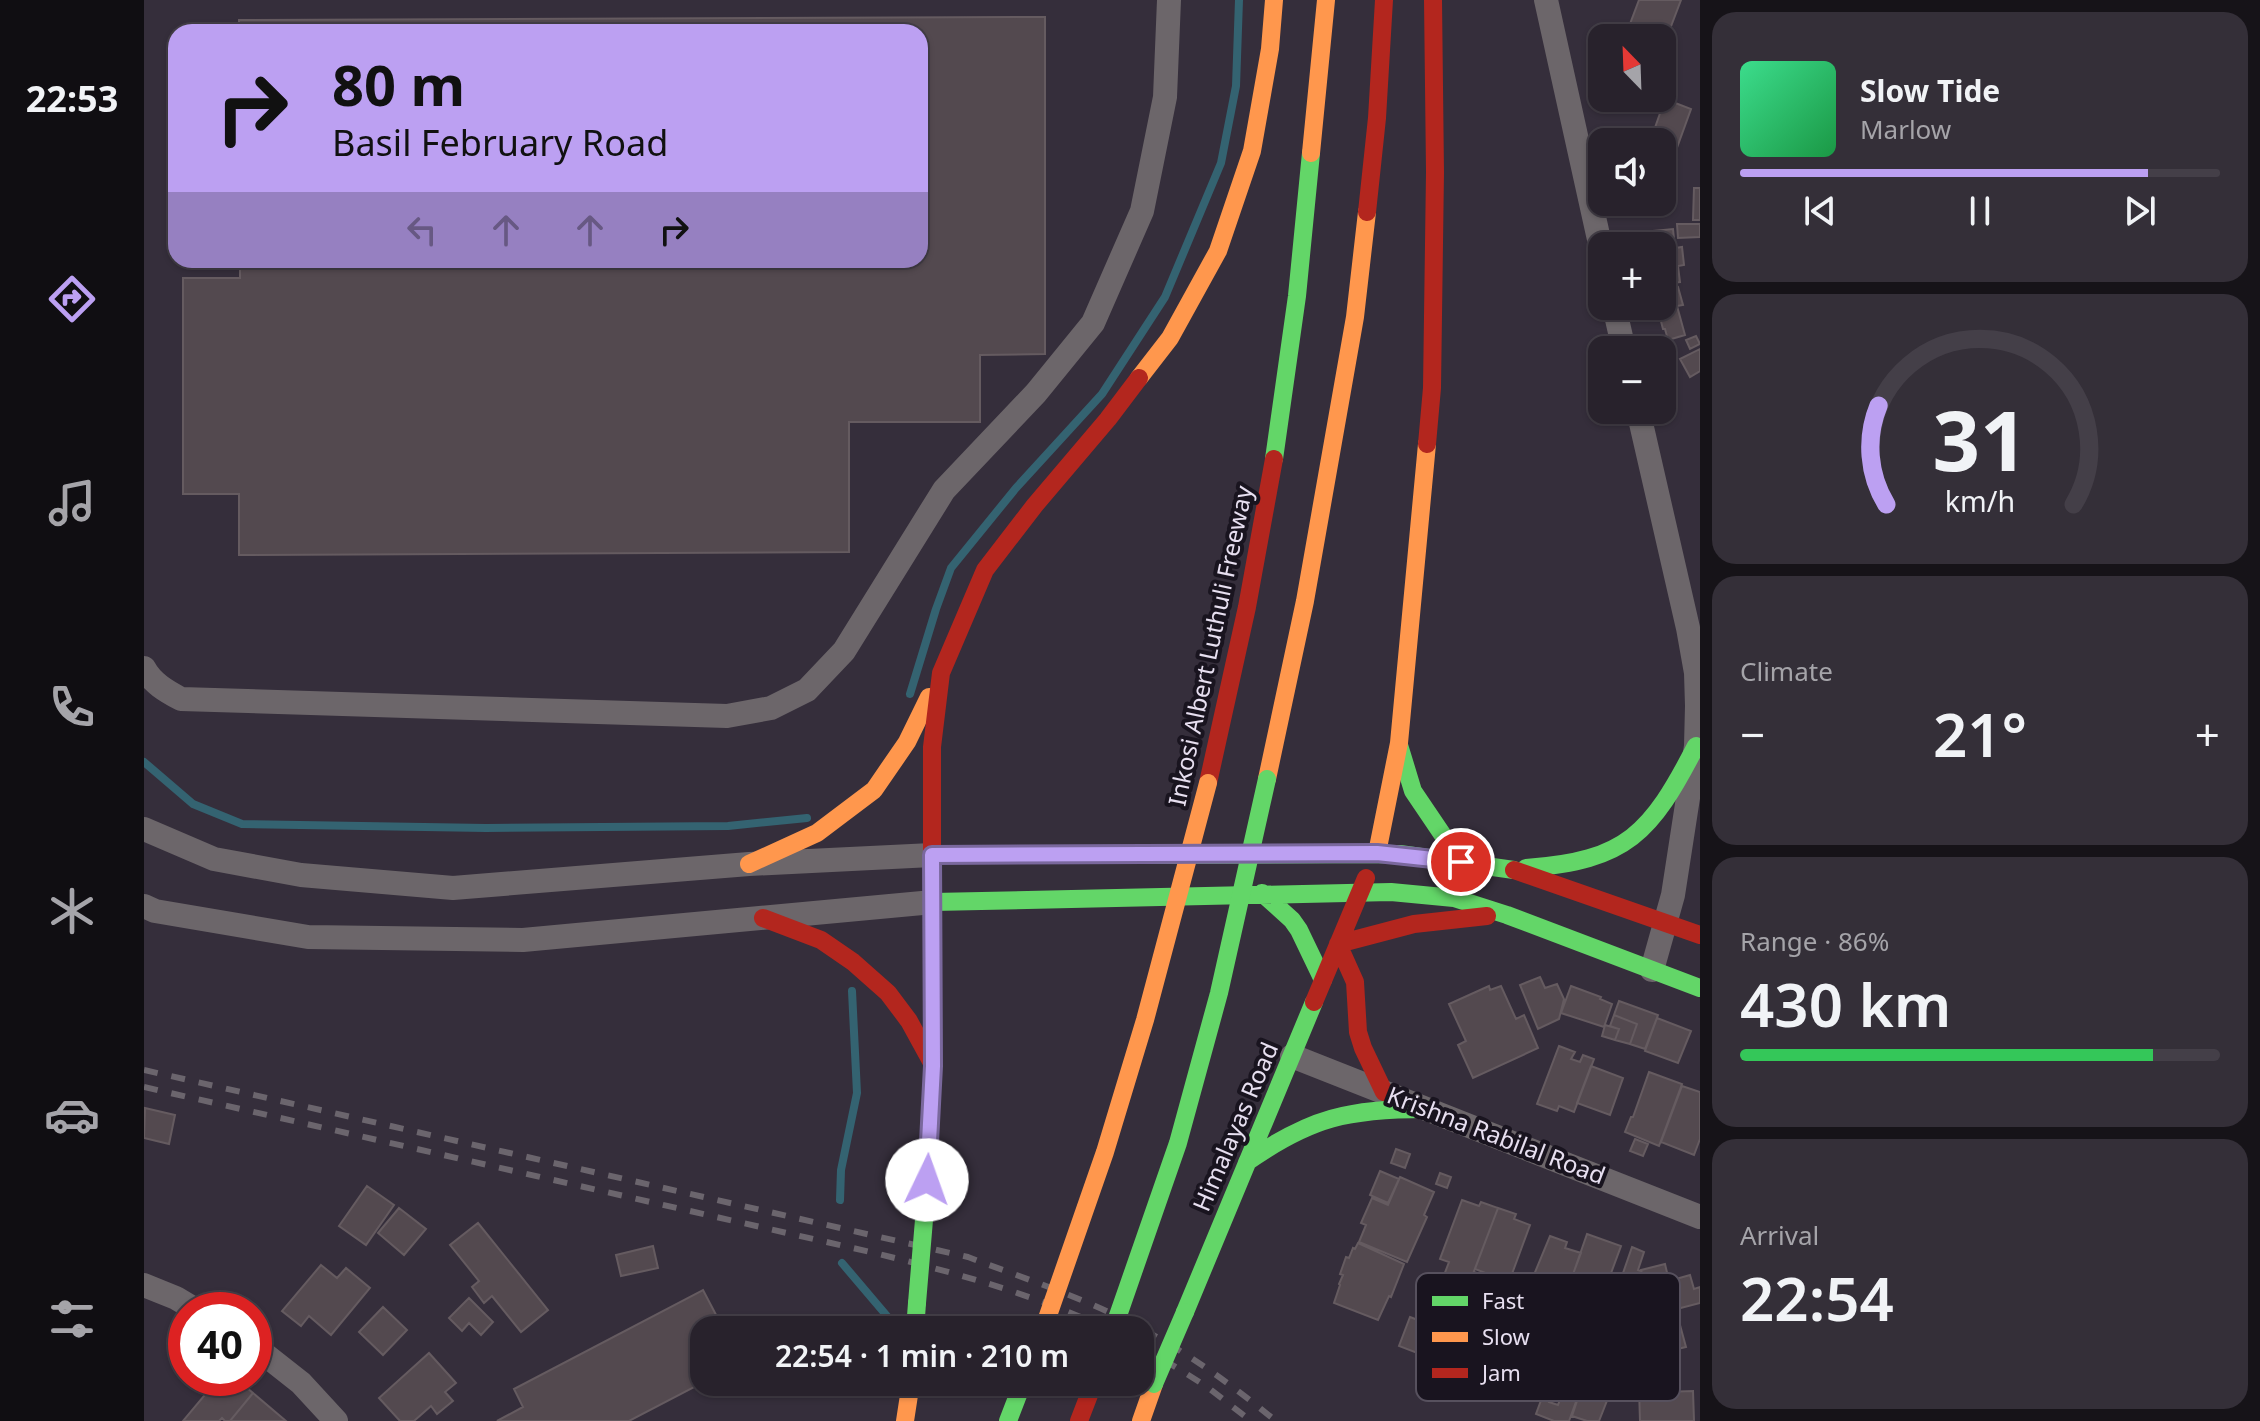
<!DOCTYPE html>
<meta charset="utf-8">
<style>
body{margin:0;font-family:"Noto Sans",sans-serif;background:#342f38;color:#f1f3f6;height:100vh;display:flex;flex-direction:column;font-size:30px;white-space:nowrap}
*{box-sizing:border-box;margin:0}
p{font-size:26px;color:#a5a4a9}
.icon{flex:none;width:44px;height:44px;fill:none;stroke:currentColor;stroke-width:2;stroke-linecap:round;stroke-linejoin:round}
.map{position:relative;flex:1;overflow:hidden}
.sheet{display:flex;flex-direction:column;gap:12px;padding:12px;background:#161318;width:560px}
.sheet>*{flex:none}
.banner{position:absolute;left:24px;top:24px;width:760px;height:244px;border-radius:24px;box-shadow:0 2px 6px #0004,0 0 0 2px #443f48;background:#bca0f2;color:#111;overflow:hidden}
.needle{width:52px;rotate:337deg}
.controls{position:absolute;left:1444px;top:24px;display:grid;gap:16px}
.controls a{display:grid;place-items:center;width:88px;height:88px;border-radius:16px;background:#28222c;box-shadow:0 2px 6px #0004,0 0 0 2px #443f48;font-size:40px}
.speed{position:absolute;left:24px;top:1292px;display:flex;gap:16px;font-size:40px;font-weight:700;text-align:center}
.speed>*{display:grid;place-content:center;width:104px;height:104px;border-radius:50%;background:#28222c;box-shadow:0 2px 6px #0004,0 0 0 2px #443f48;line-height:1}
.speed .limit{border:12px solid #d22;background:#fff;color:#111}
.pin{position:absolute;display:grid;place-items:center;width:68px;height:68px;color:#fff;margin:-34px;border:4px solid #fff;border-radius:50%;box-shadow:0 2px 8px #0007}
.me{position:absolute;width:88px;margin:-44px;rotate:3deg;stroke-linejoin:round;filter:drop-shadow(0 0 6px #0008)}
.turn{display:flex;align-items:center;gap:28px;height:168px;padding:0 32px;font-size:36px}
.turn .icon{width:104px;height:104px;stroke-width:2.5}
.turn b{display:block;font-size:56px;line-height:68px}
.lanes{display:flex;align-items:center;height:76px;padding:0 32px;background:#0003;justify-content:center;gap:40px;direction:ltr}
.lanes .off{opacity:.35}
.big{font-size:60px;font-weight:600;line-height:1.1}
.sheet .tile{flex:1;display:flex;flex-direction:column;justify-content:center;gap:12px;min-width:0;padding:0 28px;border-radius:24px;background:#342f38}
.sheet .dial{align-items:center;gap:0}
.dial svg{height:208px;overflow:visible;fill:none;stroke:#443f48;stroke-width:7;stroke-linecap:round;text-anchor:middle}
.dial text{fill:#f1f3f6;stroke:none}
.song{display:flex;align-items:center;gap:24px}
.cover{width:96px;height:96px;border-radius:12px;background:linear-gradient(135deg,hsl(150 70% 55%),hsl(140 70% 35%))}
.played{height:8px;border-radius:4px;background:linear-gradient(90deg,#bca0f2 85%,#443f48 85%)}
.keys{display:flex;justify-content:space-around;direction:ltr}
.heat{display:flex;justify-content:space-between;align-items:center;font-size:44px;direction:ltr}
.charge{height:12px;border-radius:6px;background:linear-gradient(90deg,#34c759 86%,#443f48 0)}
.trip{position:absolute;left:546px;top:1316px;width:464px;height:80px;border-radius:24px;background:#28222c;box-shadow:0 2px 6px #0004,0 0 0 2px #443f48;font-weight:600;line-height:80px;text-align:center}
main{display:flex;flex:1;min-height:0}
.tab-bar{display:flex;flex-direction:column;width:144px;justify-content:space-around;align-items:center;background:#100e12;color:#a5a4a9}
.tab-bar .icon{width:56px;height:56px}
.tab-bar .active{color:#bca0f2}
.tab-bar b{font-size:36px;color:#f1f3f6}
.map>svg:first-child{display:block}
</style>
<main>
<nav class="tab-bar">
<b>22:53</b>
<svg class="icon active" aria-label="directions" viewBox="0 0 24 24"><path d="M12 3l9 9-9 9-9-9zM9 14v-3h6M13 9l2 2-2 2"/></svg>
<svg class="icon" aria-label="music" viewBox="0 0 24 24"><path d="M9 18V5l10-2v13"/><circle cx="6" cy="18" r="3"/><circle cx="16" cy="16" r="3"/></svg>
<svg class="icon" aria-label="phone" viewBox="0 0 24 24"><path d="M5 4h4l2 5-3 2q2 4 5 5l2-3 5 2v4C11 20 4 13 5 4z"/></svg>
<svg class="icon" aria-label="climate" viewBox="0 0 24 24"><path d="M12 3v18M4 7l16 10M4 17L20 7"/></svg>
<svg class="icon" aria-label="car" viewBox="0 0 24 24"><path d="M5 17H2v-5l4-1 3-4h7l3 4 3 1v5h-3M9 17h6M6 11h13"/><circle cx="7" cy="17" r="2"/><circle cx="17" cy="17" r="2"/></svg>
<svg class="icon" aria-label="filters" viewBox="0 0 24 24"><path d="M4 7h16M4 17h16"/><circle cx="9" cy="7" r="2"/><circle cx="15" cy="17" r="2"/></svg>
</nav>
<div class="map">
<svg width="1556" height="1421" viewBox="0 0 1556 1421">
<rect width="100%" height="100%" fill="#352e3b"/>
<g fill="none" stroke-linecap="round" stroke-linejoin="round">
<path stroke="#346371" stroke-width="8" d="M766,694L792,609L807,568L872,488L958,394L1021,297L1077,163L1092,86L1095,0
M0,762L49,804L98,824L342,828L584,826L663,818
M696,1200L697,1170L713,1093L708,991
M698,1263L743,1316"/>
</g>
<path fill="#53494f" stroke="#655b60" stroke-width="2" d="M1495,0H1537L1518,50V38H1485L1486,33L1483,32Z
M901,17V354L836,355V422H705V552L95,555V494H39V278H96V260H776V32H95V20Z
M1521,99L1547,109L1530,156L1518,151V142H1506Z
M1518,158L1533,160L1530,187L1523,186L1521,199H1518Z
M1550,188H1556V220H1549Z
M1533,224H1556V237L1534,238Z
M1529,229L1531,248L1538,247L1540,265L1534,266L1536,282L1518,284V246H1500L1499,232Z
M1534,287L1539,305L1533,306L1541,335L1524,340L1521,329H1519L1513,306H1518V291Z
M1552,336L1556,344L1546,349L1542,340Z
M1556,349V371L1546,377L1536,359Z
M1396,977L1401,988L1413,984L1420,999L1415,1019L1394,1029L1376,985Z
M1345,986L1346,990L1357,986L1372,1019L1380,1015L1394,1048L1329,1078L1314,1045L1322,1041L1305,1004Z
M1427,986L1457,997L1456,999L1468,1004L1460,1027L1417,1013Z
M1475,1001L1514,1015L1501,1049L1486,1044L1493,1024L1470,1015Z
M1470,1015L1493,1024L1486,1044L1471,1040L1475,1029L1466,1026Z
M1513,1018L1547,1031L1534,1063L1501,1051Z
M1461,1025L1475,1029L1471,1040L1458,1036Z
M1415,1046L1431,1052L1427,1059L1436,1062L1439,1055L1450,1059L1430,1112L1415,1106L1413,1111L1393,1104Z
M1447,1066L1479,1078L1466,1115L1433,1103Z
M1505,1072L1538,1084L1515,1146L1481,1132L1487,1117H1489Z
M1538,1086L1556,1092V1139L1550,1155L1517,1142Z
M1,1108L31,1115L25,1144L0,1138Z
M1491,1139L1504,1144L1499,1156L1486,1151Z
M1252,1149L1266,1154L1261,1168L1247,1163Z
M1236,1171L1255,1179L1244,1203L1226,1195Z
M1296,1173L1307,1177L1303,1188L1292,1184Z
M1256,1177L1290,1192L1280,1215L1283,1217L1263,1262L1215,1242L1222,1225L1217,1223L1228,1198L1244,1205Z
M223,1186L250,1205L222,1245L195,1226Z
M1318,1200L1335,1206L1337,1202L1354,1208L1319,1300L1294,1291L1305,1262L1296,1259Z
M255,1208L282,1229L260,1255L234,1233Z
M1354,1208L1372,1214L1370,1219L1386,1225L1365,1282L1331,1269Z
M334,1223L404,1310L377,1332L348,1296L340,1303L328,1287L335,1281L306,1245Z
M1443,1234L1477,1246L1459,1295L1426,1283Z
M1406,1236L1423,1242L1421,1248L1437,1253L1426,1282L1422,1281L1413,1305L1382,1294Z
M1214,1243L1260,1264L1247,1297L1245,1296L1234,1320L1190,1303L1196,1285L1195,1284L1199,1275L1196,1274L1202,1257L1205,1258L1209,1248L1211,1249Z
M509,1246L514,1268L477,1276L472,1255Z
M1488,1247L1500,1252L1494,1270L1497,1271L1477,1328L1458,1334Z
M1521,1264L1525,1281L1546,1275L1550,1289L1556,1287V1303L1529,1310L1530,1314L1501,1322L1492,1289L1502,1287L1497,1270Z
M177,1265L193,1278L202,1268L226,1288L187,1335L165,1316L157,1326L138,1311Z
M1330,1272L1349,1279L1342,1295L1324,1289Z
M559,1290L580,1330H560V1382L485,1421H353L379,1407L370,1389Z
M325,1298L349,1322L337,1335L325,1323L318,1331L305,1318Z
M239,1307L263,1330L239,1355L215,1332Z
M1533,1314L1542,1347L1512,1354L1503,1321Z
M1266,1317L1300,1330L1289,1359L1255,1346Z
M285,1353L312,1383L301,1392L309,1401L293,1414L287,1406L270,1421H256L235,1398Z
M75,1378H91L109,1393L86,1421H81L78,1418L75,1421H39Z
M1520,1388V1392L1549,1391L1550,1421H1496L1495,1389Z
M1437,1389L1464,1398L1455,1421H1443L1428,1416Z
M109,1393L142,1421H86Z
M1418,1394L1433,1399L1425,1421H1410L1392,1414L1399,1395L1406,1398L1405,1402L1414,1405Z"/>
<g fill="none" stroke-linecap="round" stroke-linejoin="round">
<path stroke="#6c666a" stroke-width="24" d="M1402,0L1458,253
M1470,306L1480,350
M1494,410L1544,628L1552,673L1553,706L1552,746L1529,895L1508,970
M0,668C8,683 22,691 37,699L583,716L627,708L663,690L700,651L800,490L892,393L949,323L998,211L1021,97L1025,0
M0,829L70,859L157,875L309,888L605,864L788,855
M0,906L11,911L164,937L379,940L789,902
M1148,1056L1556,1217
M0,1285L32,1298L52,1310
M110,1346L157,1383L192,1421"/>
<path stroke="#63d668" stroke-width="18" d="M1130,459L1153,296L1167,153
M1255,745L1269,791L1317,862
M957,855L1256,854L1370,870
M1382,868C1483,861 1507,833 1552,746
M1118,893L1148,920L1155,930L1179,980
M789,902L1247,892L1310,898L1363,915L1556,988
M1103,1162C1167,1117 1205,1109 1282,1109
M1041,1312L1170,1002
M771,1330L773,1303
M864,1421L879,1382"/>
<path stroke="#ff974d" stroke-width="18" d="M1167,153L1182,0
M995,378L1026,338L1074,251L1108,151L1126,49L1130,0
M1123,779L1161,601L1211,317L1223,212
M1233,853L1255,743L1283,444
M605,864L673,833L730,790L763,742L785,697
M761,1421L767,1382
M997,1421L1010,1384"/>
<path stroke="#b3261e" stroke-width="18" d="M1223,212L1233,118L1240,0
M1283,444L1288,388L1291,172L1289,0
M1064,783L1103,607L1130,459
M788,855V747L797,673L841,570L891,505L964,419L995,378
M1370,870L1556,935
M619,918L677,940L709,962L744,993L765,1021L788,1063
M1170,1002L1222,878
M1240,1092L1219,1048L1214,1032L1211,982L1194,944L1270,924L1343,916
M781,1208L789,1066L788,855H957
M935,1421L950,1382"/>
<path stroke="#6b656d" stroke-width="6" stroke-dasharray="14 14" stroke-linecap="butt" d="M0,1070L824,1257C887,1281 953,1302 1011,1336C1054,1360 1094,1390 1132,1421
M0,1087L731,1253C811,1273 891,1294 965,1330
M996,1345L1062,1386L1107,1421"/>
<path stroke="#63d668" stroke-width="18" d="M773,1303L781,1208
M969,1330L1034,1143L1075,993L1123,779
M1010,1384L1041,1312"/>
<path stroke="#ff974d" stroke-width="18" d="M899,1330L961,1152L1001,1020L1064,783"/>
</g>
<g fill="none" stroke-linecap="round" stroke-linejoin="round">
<g stroke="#7a689d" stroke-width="20">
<path id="route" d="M783,1180L789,1066L788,855L1233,853L1317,862"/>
</g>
<use href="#route" stroke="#bca0f2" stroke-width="14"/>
</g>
<g text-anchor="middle" stroke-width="8" stroke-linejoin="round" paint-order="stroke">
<g font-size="24" fill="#e7dff0" stroke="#19141f">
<text transform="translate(1067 646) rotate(-78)" y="8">Inkosi Albert Luthuli Freeway</text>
<text transform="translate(1092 1127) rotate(-67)" y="8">Himalayas Road</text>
<text transform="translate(1352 1136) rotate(21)" y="8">Krishna Rabilal Road</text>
</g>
</g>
<rect x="1272" y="1273" width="264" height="128" rx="12" fill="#19141f" stroke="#57515e" stroke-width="2"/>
<rect x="1288" y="1296" width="36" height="10" fill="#63d668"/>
<rect x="1288" y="1332" width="36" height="10" fill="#ff974d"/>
<rect x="1288" y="1368" width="36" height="10" fill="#b3261e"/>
<g font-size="22" fill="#e7dff0">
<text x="1338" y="1309">Fast</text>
<text x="1338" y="1345">Slow</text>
<text x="1338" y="1381">Jam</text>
</g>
</svg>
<div class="controls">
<a><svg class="needle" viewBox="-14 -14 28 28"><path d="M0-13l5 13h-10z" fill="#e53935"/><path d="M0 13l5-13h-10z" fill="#a5a4a9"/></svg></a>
<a><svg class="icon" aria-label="sound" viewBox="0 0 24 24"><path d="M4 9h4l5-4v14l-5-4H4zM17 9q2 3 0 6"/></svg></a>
<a>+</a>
<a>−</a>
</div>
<div class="speed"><div class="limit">40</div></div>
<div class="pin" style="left:1317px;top:862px;background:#d93025"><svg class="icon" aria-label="arrive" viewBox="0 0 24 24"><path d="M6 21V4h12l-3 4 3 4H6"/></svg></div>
<svg class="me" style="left:783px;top:1180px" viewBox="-20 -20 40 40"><circle r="19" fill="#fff"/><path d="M0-13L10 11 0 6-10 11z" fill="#bca0f2"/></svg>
<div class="trip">22:54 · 1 min · 210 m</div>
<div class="banner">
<div class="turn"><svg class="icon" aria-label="right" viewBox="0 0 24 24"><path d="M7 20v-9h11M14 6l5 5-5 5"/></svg><div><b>80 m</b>Basil February Road</div></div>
<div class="lanes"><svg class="icon off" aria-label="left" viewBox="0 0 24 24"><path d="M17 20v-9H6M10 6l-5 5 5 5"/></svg><svg class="icon off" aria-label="ahead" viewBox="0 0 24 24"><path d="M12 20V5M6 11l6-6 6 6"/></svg><svg class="icon off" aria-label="ahead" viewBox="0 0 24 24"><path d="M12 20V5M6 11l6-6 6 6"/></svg><svg class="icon" aria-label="right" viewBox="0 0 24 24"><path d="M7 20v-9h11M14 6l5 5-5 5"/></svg></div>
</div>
</div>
<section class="sheet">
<div class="tile">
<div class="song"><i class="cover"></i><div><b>Slow Tide</b><p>Marlow</p></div></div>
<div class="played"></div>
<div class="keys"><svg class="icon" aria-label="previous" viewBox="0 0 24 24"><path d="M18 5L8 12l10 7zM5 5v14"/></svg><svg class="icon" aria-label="pause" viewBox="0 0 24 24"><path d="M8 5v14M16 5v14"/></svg><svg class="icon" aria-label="next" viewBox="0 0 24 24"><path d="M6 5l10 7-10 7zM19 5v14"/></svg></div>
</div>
<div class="tile dial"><svg viewBox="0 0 100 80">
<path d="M14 69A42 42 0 1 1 86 69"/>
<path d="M14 69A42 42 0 0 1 11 31" stroke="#bca0f2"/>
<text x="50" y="56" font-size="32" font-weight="700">31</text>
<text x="50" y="72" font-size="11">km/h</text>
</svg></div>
<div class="tile"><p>Climate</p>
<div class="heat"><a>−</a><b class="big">21°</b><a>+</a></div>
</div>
<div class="tile"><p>Range · 86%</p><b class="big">430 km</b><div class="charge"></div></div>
<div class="tile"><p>Arrival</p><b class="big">22:54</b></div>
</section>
</main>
